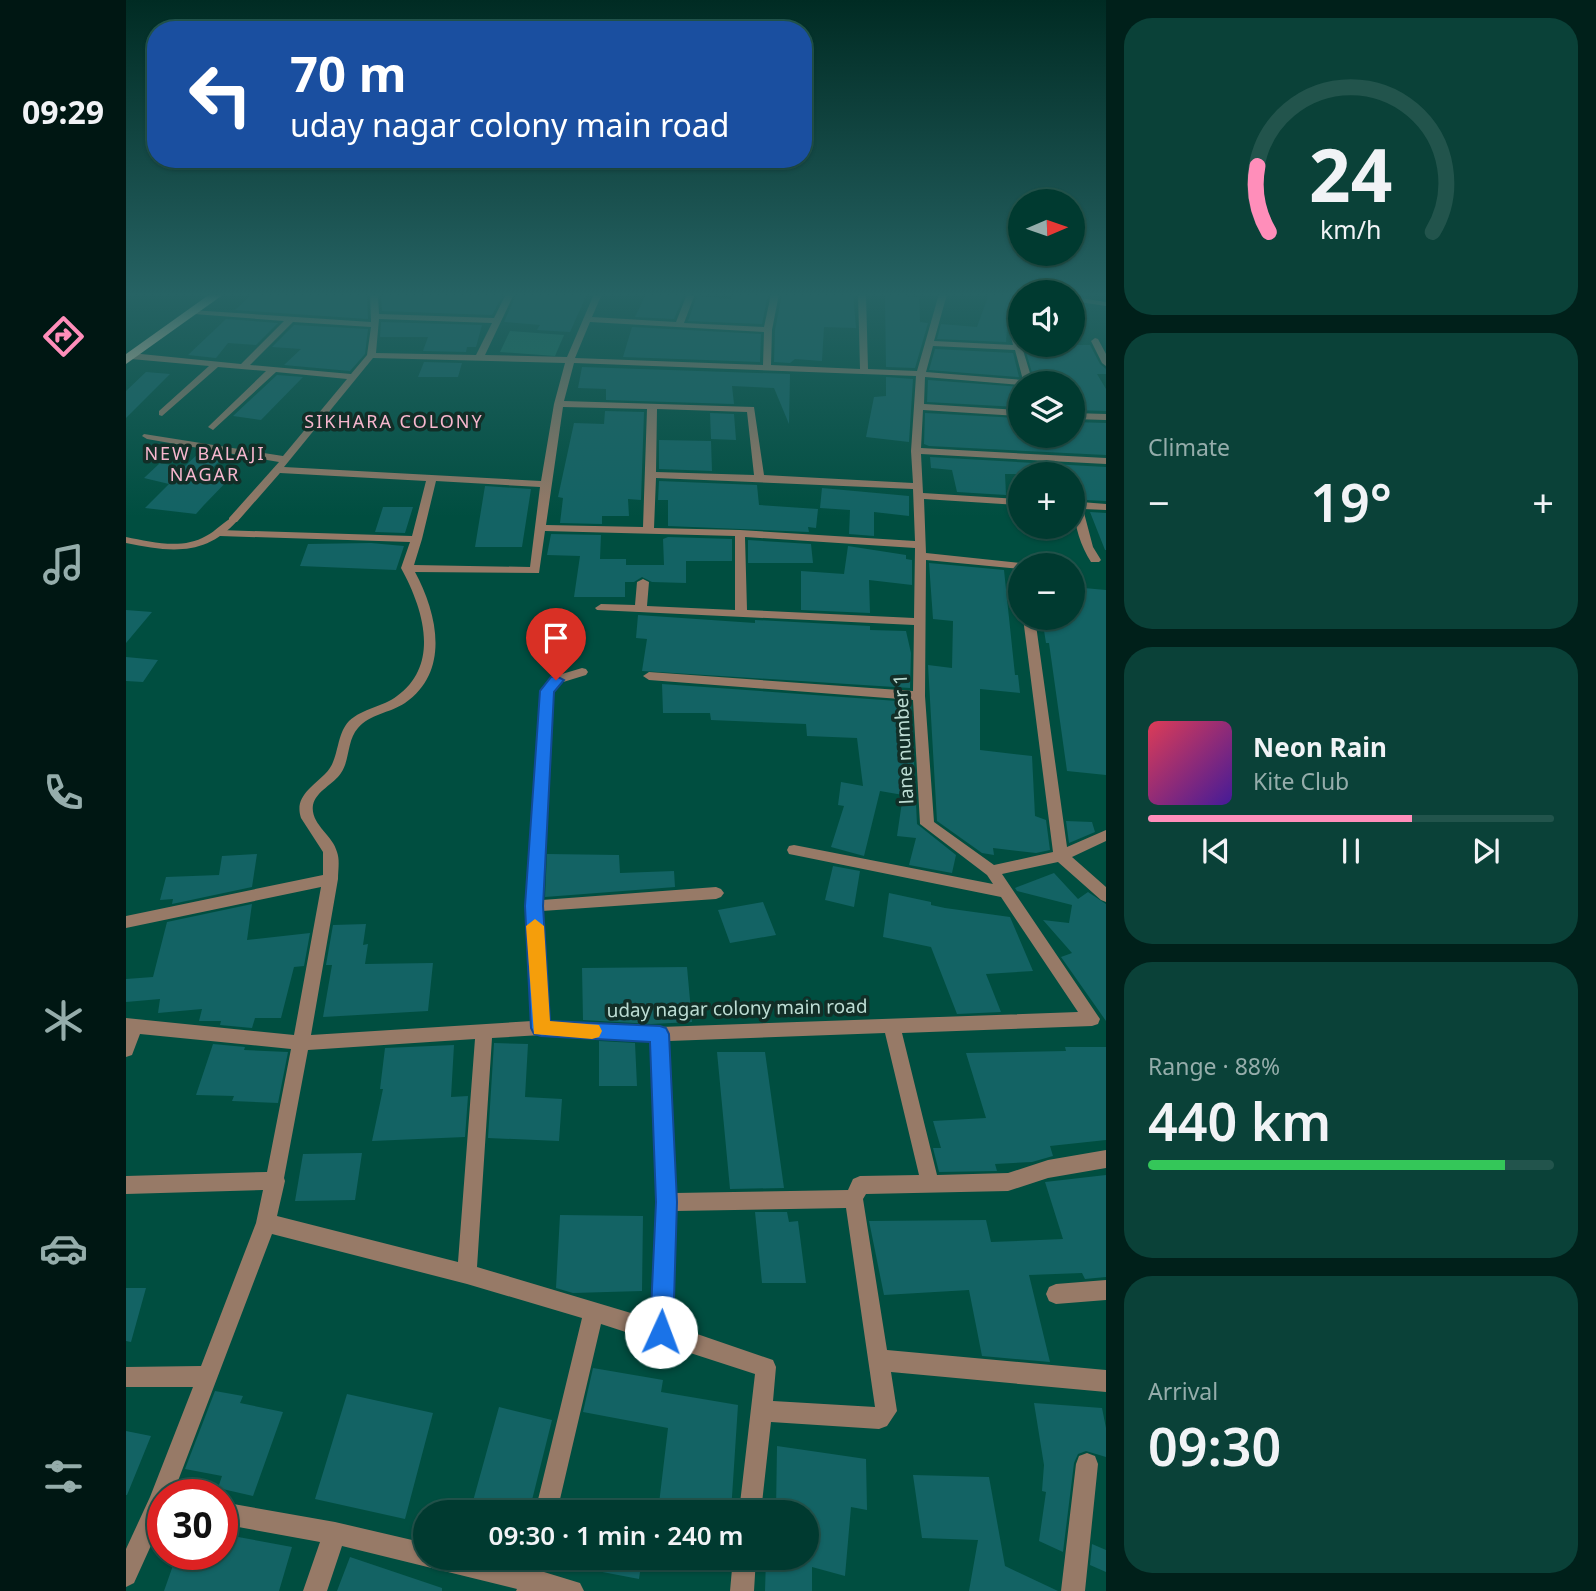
<!DOCTYPE html>
<meta charset="utf-8">
<style>
body{margin:0;font-family:"Noto Sans",sans-serif;background:#0a4138;color:#f1f3f6;height:100vh;display:flex;flex-direction:column;font-size:26px;white-space:nowrap}
*{box-sizing:border-box;margin:0}
p{font-size:23px;color:#95adab}
.icon{flex:none;width:38px;height:38px;fill:none;stroke:currentColor;stroke-width:2;stroke-linecap:round;stroke-linejoin:round}
.map{position:relative;flex:1;overflow:hidden}
.details{display:flex;flex-direction:column;gap:18px;padding:18px;background:#00201a;width:490px}
.details>*{flex:none}
.hud{position:absolute;left:21px;top:21px;width:665px;height:147px;border-radius:28px;box-shadow:0 2px 5px #0004,0 0 0 2px #22544c;background:#1a4fa0;color:#fff;overflow:hidden}
.needle{width:46px;rotate:88deg}
.tools{position:absolute;left:882px;top:189px;display:grid;gap:14px}
.tools a{display:grid;place-items:center;width:77px;height:77px;border-radius:50%;background:#003a30;box-shadow:0 2px 5px #0004,0 0 0 2px #22544c;font-size:35px}
.speed{position:absolute;left:21px;top:1479px;display:flex;gap:14px;font-size:35px;font-weight:700;text-align:center}
.speed>*{display:grid;place-content:center;width:91px;height:91px;border-radius:50%;background:#003a30;box-shadow:0 2px 5px #0004,0 0 0 2px #22544c;line-height:1}
.speed .limit{border:10px solid #d22;background:#fff;color:#111}
.pin{position:absolute;display:grid;place-items:center;width:60px;height:60px;color:#fff;margin:-72px -30px;border-radius:50% 50% 50% 0;rotate:-45deg;box-shadow:0 0 7px #0007}
.pin .icon{rotate:45deg}
.me{position:absolute;width:77px;margin:-38px;rotate:2deg;stroke-linejoin:round;filter:drop-shadow(0 0 5px #0008)}
.turn{display:flex;align-items:center;gap:24px;height:147px;padding:0 28px;font-size:32px}
.turn .icon{width:91px;height:91px;stroke-width:2.5}
.turn b{display:block;font-size:49px;line-height:60px}
.big{font-size:52px;font-weight:600;line-height:1.1}
.details .widget{flex:1;display:flex;flex-direction:column;justify-content:center;gap:10px;min-width:0;padding:0 24px;border-radius:28px;background:#0a4138}
.details .dial{align-items:center;gap:0}
.dial svg{height:182px;overflow:visible;fill:none;stroke:#22544c;stroke-width:7;stroke-linecap:round;text-anchor:middle}
.dial text{fill:#f1f3f6;stroke:none}
.song{display:flex;align-items:center;gap:21px}
.cover{width:84px;height:84px;border-radius:10px;background:linear-gradient(135deg,hsl(350 70% 55%),hsl(260 70% 35%))}
.played{height:7px;border-radius:4px;background:linear-gradient(90deg,#ff8eba 65%,#22544c 65%)}
.keys{display:flex;justify-content:space-around;direction:ltr}
.heat{display:flex;justify-content:space-between;align-items:center;font-size:38px;direction:ltr}
.charge{height:10px;border-radius:5px;background:linear-gradient(90deg,#34c759 88%,#22544c 0)}
.trip{position:absolute;left:287px;top:1500px;width:406px;height:70px;border-radius:35px;background:#003a30;box-shadow:0 2px 5px #0004,0 0 0 2px #22544c;font-weight:600;line-height:70px;text-align:center}
main{display:flex;flex:1;min-height:0}
.tabs{display:flex;flex-direction:column;width:126px;justify-content:space-around;align-items:center;background:#001713;color:#95adab}
.tabs .icon{width:49px;height:49px}
.tabs .selected{color:#ff8eba}
.tabs b{font-size:32px;color:#f1f3f6}
.map>svg:first-child{display:block}
</style>
<main>
<nav class="tabs">
<b>09:29</b>
<svg class="icon selected" aria-label="directions" viewBox="0 0 24 24"><path d="M12 3l9 9-9 9-9-9zM9 14v-3h6M13 9l2 2-2 2"/></svg>
<svg class="icon" aria-label="music" viewBox="0 0 24 24"><path d="M9 18V5l10-2v13"/><circle cx="6" cy="18" r="3"/><circle cx="16" cy="16" r="3"/></svg>
<svg class="icon" aria-label="phone" viewBox="0 0 24 24"><path d="M5 4h4l2 5-3 2q2 4 5 5l2-3 5 2v4C11 20 4 13 5 4z"/></svg>
<svg class="icon" aria-label="climate" viewBox="0 0 24 24"><path d="M12 3v18M4 7l16 10M4 17L20 7"/></svg>
<svg class="icon" aria-label="car" viewBox="0 0 24 24"><path d="M5 17H2v-5l4-1 3-4h7l3 4 3 1v5h-3M9 17h6M6 11h13"/><circle cx="7" cy="17" r="2"/><circle cx="17" cy="17" r="2"/></svg>
<svg class="icon" aria-label="filters" viewBox="0 0 24 24"><path d="M4 7h16M4 17h16"/><circle cx="9" cy="7" r="2"/><circle cx="15" cy="17" r="2"/></svg>
</nav>
<div class="map">
<svg width="980" height="1591" viewBox="0 0 980 1591">
<rect width="100%" height="100%" fill="#004e40"/>
<path fill="#197361" d="M384,331L438,335L429,356L374,352Z"/>
<path fill="#136364" d="M126,294H241L242,319L109,310Z
M255,294H368L377,295L366,315L256,311Z
M442,294L460,296L444,332L411,330L414,325L378,322L390,295Z
M520,294L558,295L548,319L509,317Z
M605,294H642L636,324L562,321L571,296L605,299Z
M656,294H727L730,328L698,327L696,361L669,359L664,363L648,362L649,330Z
M863,294L894,297L885,326L881,328L880,342L811,339L815,324L851,327Z
M759,295L793,297L794,322L802,323L789,368L760,367Z
M100,319L152,323L130,345L102,343L90,358L62,355Z
M255,322L356,325L350,347H341L340,352L297,351L302,337H254Z
M168,325L242,329L239,354L224,371L158,365L175,349L146,347Z
M506,327L635,334L634,362L497,357Z
M898,345H964L974,364L980,369V374H971L980,389V411L947,410V383H909Z
M809,349L887,353L893,377L803,370Z
M298,362L336,363L332,377H292Z
M456,367L664,374L663,424L648,388L606,386L608,404L480,400V389L452,388Z
M20,372L44,374L0,418V391Z
M151,375L177,377L135,420L107,416Z
M760,377L787,379L783,442L740,437L748,397L760,396Z
M802,380L894,387V407L801,402Z
M479,411L518,412L515,500L502,499L503,516H476V524L434,523L437,498L432,497L448,423L478,424Z
M584,413L608,414L610,440L585,439Z
M799,413L894,418V436L947,438V422L980,423V455L803,446L798,444Z
M533,440L585,441L586,471L533,469Z
M75,451L100,455L83,471L107,475L78,505L70,514L19,508L43,484L18,478L34,463L58,467Z
M804,457L980,467V501L959,500L949,474H879L880,495L831,492L826,470L805,468Z
M533,481L631,485L633,505L692,509L690,528L682,527L683,532L542,526V500H532Z
M359,486L405,489L396,547H349Z
M696,488L783,496V516L748,512V536L723,534L724,510L694,508Z
M257,507H287L279,533L249,532Z
M964,512L980,513V550H979Z
M425,534L475,535L474,559H500V565H538L537,539L542,537L606,539V561H560V583L526,582L516,577L508,582H499V597H448L454,556L421,555Z
M622,540L685,544L687,563H622Z
M245,543L278,546L270,570L174,566L182,544Z
M722,546L780,555V559L786,560V585L743,580L744,613L675,610V571L718,574Z
M803,563L878,570L889,675H892L894,693L854,689V750L906,756L909,816L920,820L924,850L910,853L867,848L868,855L856,853L811,821L802,665L826,668L827,621L807,619Z
M947,587L980,590V775L941,771L923,643H920L916,618H947Z
M0,610L26,612L0,643Z
M512,615L629,623V620L744,626V630L780,631L785,653L784,688L516,671L521,639L510,638Z
M0,657L32,660L17,682L0,681Z
M536,684L785,702L791,824L830,855L826,873L783,865L790,838L771,836L777,795L754,791L738,856L705,847L718,806L712,805L715,782L737,786L731,738L681,736L680,724L585,720L584,713H537Z
M940,821L966,822L969,832L943,843Z
M131,854L126,887L46,904L47,899L34,900L40,877L93,875L96,856Z
M421,854L493,855L494,873L548,871L549,887L419,897Z
M707,866L734,871L728,907L699,900Z
M928,873L952,899L962,892L980,904V1021L935,957L946,953L917,920L943,923L946,905L891,891L889,888Z
M763,893L805,902V905L819,908L884,917L907,971L860,974L875,1012L831,1014L805,947L757,937Z
M637,902L650,935L604,943L592,910Z
M126,904L121,940L184,933L178,966L168,967L155,1018H129L126,1028L94,1025L95,1021H73L76,1009L32,1013L34,999L0,1002V979L27,977L41,922Z
M240,924L237,945L242,944L239,964L307,963L302,1011L197,1017L206,965H200L207,925Z
M561,967L566,1022L525,1024L457,1020L456,968Z
M473,1041L509,1043L511,1086H473Z
M368,1043L402,1044L399,1097L436,1099L433,1141L362,1138Z
M87,1044L119,1047L118,1050L162,1052L152,1103L106,1101L108,1096L70,1095Z
M328,1045L325,1097L342,1096L339,1137L246,1141L257,1089H254L259,1048Z
M939,1047H980V1140L924,1146L927,1156L906,1162L869,1164L871,1171L813,1172L807,1148H815L807,1121L860,1118L840,1053L940,1051Z
M591,1052H639L658,1188L604,1189Z
M236,1153L229,1200L169,1201L177,1154Z
M980,1175V1277L959,1279L956,1273L903,1275L924,1362L856,1356L843,1290L758,1295L743,1221L860,1220L865,1242L937,1239L919,1182Z
M629,1212H661L663,1222L672,1221L680,1283H636Z
M434,1215L517,1216L516,1291L447,1293L430,1288Z
M0,1288H20L5,1342L0,1341Z
M467,1368L537,1380L535,1392L612,1405L605,1512H532L542,1428L457,1412Z
M89,1391L117,1396L114,1403L157,1412L127,1496L92,1488L96,1476L59,1469Z
M221,1394L307,1413L279,1519L189,1499Z
M908,1403L976,1408L980,1428V1457L960,1451L952,1454L948,1463L937,1552L913,1541L920,1492L916,1491L918,1465Z
M373,1407L426,1420L403,1512H344Z
M0,1431L25,1436L1,1495H0Z
M651,1446L740,1459L741,1510L725,1507L719,1576L686,1567V1591H639L640,1558H681V1512H650Z
M787,1475L863,1477L879,1566L932,1591H843L852,1540L796,1538Z
M96,1534L166,1547L153,1591H38L51,1554H96Z
M966,1544L980,1550V1572L964,1565Z
M224,1557L316,1588V1591H211Z
M446,1558H516L513,1579L445,1566Z"/>
<g fill="none" stroke-linecap="round" stroke-linejoin="round">
<path fill="#977a67" fill-rule="evenodd" d="M107,517L112,520C79,557 44,552 0,543V537C26,542 56,550 80,536C90,531 97,522 107,517Z"/>
<path fill="#977a67" fill-rule="evenodd" d="M244,294H252L253,314L368,318L380,294H388L359,355L441,357L468,294H476L466,317L550,322L561,294H569L558,323L638,327L645,294H653L646,330L645,365L734,369L732,294H740L742,369L791,371L813,294H821L808,341L887,345L883,329L890,327L907,383H894V385L799,377L798,404L894,410V416L797,410L795,448L980,458V464L795,454L797,493L894,499V505L798,499L800,553L894,563L899,565H894V569L800,560L799,696L808,822L868,865L927,852L897,618H909L941,847L980,830V841L946,857L980,887V902L975,900L932,862L876,874L974,1019L972,1024L966,1026L776,1033L811,1175L882,1173L922,1160L980,1150V1168L922,1178L882,1191L740,1194L737,1199L761,1350L980,1370V1392L765,1372L771,1411L761,1426L753,1429L645,1422L635,1512H613L629,1374L475,1324L431,1512H409L456,1318L341,1284L146,1234L47,1494H37V1519L8,1583L0,1587V1549L24,1497L67,1387H0V1367L75,1366L130,1223L137,1190L0,1194V1176L141,1172L165,1049L14,1034L6,1055L0,1057V1018L168,1035L195,887L0,928V916L197,875V852L175,818C168,797 186,787 199,774C214,760 209,736 223,721C237,708 257,707 271,696C315,664 297,608 275,568L284,542L94,536L89,533L94,530L286,536L300,481L154,473L111,522H103V518L153,462L21,439L16,436L18,434L157,456L221,379L150,372L87,430L82,427L84,425L140,371L92,367L36,416L33,415V411L83,366L5,359L1,356L5,353L115,364L158,321L68,314L64,312L65,310L245,322ZM253,319L366,323L350,355L250,353ZM167,322L245,327L241,355L225,374L124,365ZM464,322L638,332L637,365L449,358ZM807,346L889,350L897,380L800,372ZM247,358L439,363L428,404L415,481L158,467ZM448,363L790,376L785,451L787,483L638,475L628,407L438,401ZM437,407L521,409L517,527L420,525ZM531,409L621,412L628,475L530,472ZM530,478L787,489L789,541L614,530L528,528ZM310,481L414,487L404,567L288,565L296,539ZM419,531L609,536V610L521,606L523,582L517,579L511,582L509,605L475,604L469,608L471,610L788,625L787,691L523,672L517,676L523,680L787,700L794,824L861,875L867,884L668,845L663,846L661,850L663,854L668,855L875,897L952,1012L534,1027L423,1021L416,911L590,899L595,897L598,893L595,889L590,887L416,900L427,692L434,683L460,675L462,672L460,669L456,668L426,677L415,691L400,906L406,1021L185,1035L212,879C212,870 214,860 211,852C207,835 184,824 187,805C190,791 208,784 215,773C224,760 221,740 232,728C244,714 264,713 279,703C325,671 311,613 289,572L413,573ZM619,537L789,548L788,618L621,610ZM759,1033L793,1175L734,1176L727,1179L722,1190L549,1193L543,1041ZM415,1035L526,1041L531,1202L525,1319L351,1267L366,1038ZM349,1039L332,1262L151,1216L159,1181L158,1178L182,1050ZM720,1208L749,1407L647,1401L650,1367L647,1360L545,1325L549,1211Z
M947,297L980,302V306L947,301Z
M969,338L972,339L980,354V366L976,363L965,341Z
M947,413L980,414V420L947,419Z
M947,489L952,492L955,502L980,504V510L957,509L967,547L975,560L973,562H965C951,540 946,515 947,489Z
M980,1280V1300L930,1304L923,1301L920,1294L923,1287L930,1284Z
M961,1453L969,1456L972,1464L959,1591H935L950,1464L953,1456Z
M96,1502L209,1522L299,1543V1558H356L395,1567L398,1558H420L418,1572L454,1583L458,1591H390L391,1589L216,1546L201,1591H177L194,1542L96,1524Z
M607,1558H630L628,1591H604Z"/>
<path fill="#f7cdb1" fill-rule="evenodd" d="M84,294H98L0,364V354Z"/>
</g>
<linearGradient id="sky" x2="0" y2="1"><stop stop-color="#002b23"/><stop offset="0.57" stop-color="#266364"/><stop offset="1" stop-color="#266364" stop-opacity="0"/></linearGradient>
<rect width="980" height="517" fill="url(#sky)"/>
<path fill="#1a73e8" stroke="#114b97" stroke-width="2" d="M430,676L438,680L428,692L417,906L424,1021L534,1026L540,1028L543,1034L551,1202L547,1332L544,1340L535,1343L527,1340L524,1332L530,1202L524,1042L415,1036L408,1034L405,1028L399,906L414,691L425,677Z"/>
<path fill="#f59e0b" d="M409,919L418,926L424,1021L473,1025L476,1031L473,1037L466,1039L408,1034L400,926Z"/>
<g text-anchor="middle" stroke-width="7" stroke-linejoin="round" paint-order="stroke">
<g font-size="18" letter-spacing="2" fill="#f8b7ce" stroke="#122e27">
<text x="268" y="428">SIKHARA COLONY</text>
<text x="79" y="460">NEW BALAJI<tspan x="79" dy="21">NAGAR</tspan></text>
</g>
<g font-size="19" fill="#bcdcd3" stroke="#122e27">
<text transform="translate(777 739) rotate(-93)" y="7">lane number 1</text>
<text transform="translate(611 1008) rotate(-1)" y="7">uday nagar colony main road</text>
</g>
</g>
</svg>
<div class="tools">
<a><svg class="needle" viewBox="-14 -14 28 28"><path d="M0-13l5 13h-10z" fill="#e53935"/><path d="M0 13l5-13h-10z" fill="#95adab"/></svg></a>
<a><svg class="icon" aria-label="sound" viewBox="0 0 24 24"><path d="M4 9h4l5-4v14l-5-4H4zM17 9q2 3 0 6"/></svg></a>
<a><svg class="icon" aria-label="layers" viewBox="0 0 24 24"><path d="M12 4l9 5-9 5-9-5zM3 14l9 5 9-5"/></svg></a>
<a>+</a>
<a>−</a>
</div>
<div class="speed"><div class="limit">30</div></div>
<div class="pin" style="left:430px;top:680px;background:#d93025"><svg class="icon" aria-label="arrive" viewBox="0 0 24 24"><path d="M6 21V4h12l-3 4 3 4H6"/></svg></div>
<svg class="me" style="left:535px;top:1332px" viewBox="-20 -20 40 40"><circle r="19" fill="#fff"/><path d="M0-13L10 11 0 6-10 11z" fill="#1a73e8"/></svg>
<div class="trip">09:30 · 1 min · 240 m</div>
<div class="hud">
<div class="turn"><svg class="icon" aria-label="left" viewBox="0 0 24 24"><path d="M17 20v-9H6M10 6l-5 5 5 5"/></svg><div><b>70 m</b>uday nagar colony main road</div></div>
</div>
</div>
<section class="details">
<div class="widget dial"><svg viewBox="0 0 100 80">
<path d="M14 69A42 42 0 1 1 86 69"/>
<path d="M14 69A42 42 0 0 1 9 40" stroke="#ff8eba"/>
<text x="50" y="56" font-size="32" font-weight="700">24</text>
<text x="50" y="72" font-size="11">km/h</text>
</svg></div>
<div class="widget"><p>Climate</p>
<div class="heat"><a>−</a><b class="big">19°</b><a>+</a></div>
</div>
<div class="widget">
<div class="song"><i class="cover"></i><div><b>Neon Rain</b><p>Kite Club</p></div></div>
<div class="played"></div>
<div class="keys"><svg class="icon" aria-label="previous" viewBox="0 0 24 24"><path d="M18 5L8 12l10 7zM5 5v14"/></svg><svg class="icon" aria-label="pause" viewBox="0 0 24 24"><path d="M8 5v14M16 5v14"/></svg><svg class="icon" aria-label="next" viewBox="0 0 24 24"><path d="M6 5l10 7-10 7zM19 5v14"/></svg></div>
</div>
<div class="widget"><p>Range · 88%</p><b class="big">440 km</b><div class="charge"></div></div>
<div class="widget"><p>Arrival</p><b class="big">09:30</b></div>
</section>
</main>
